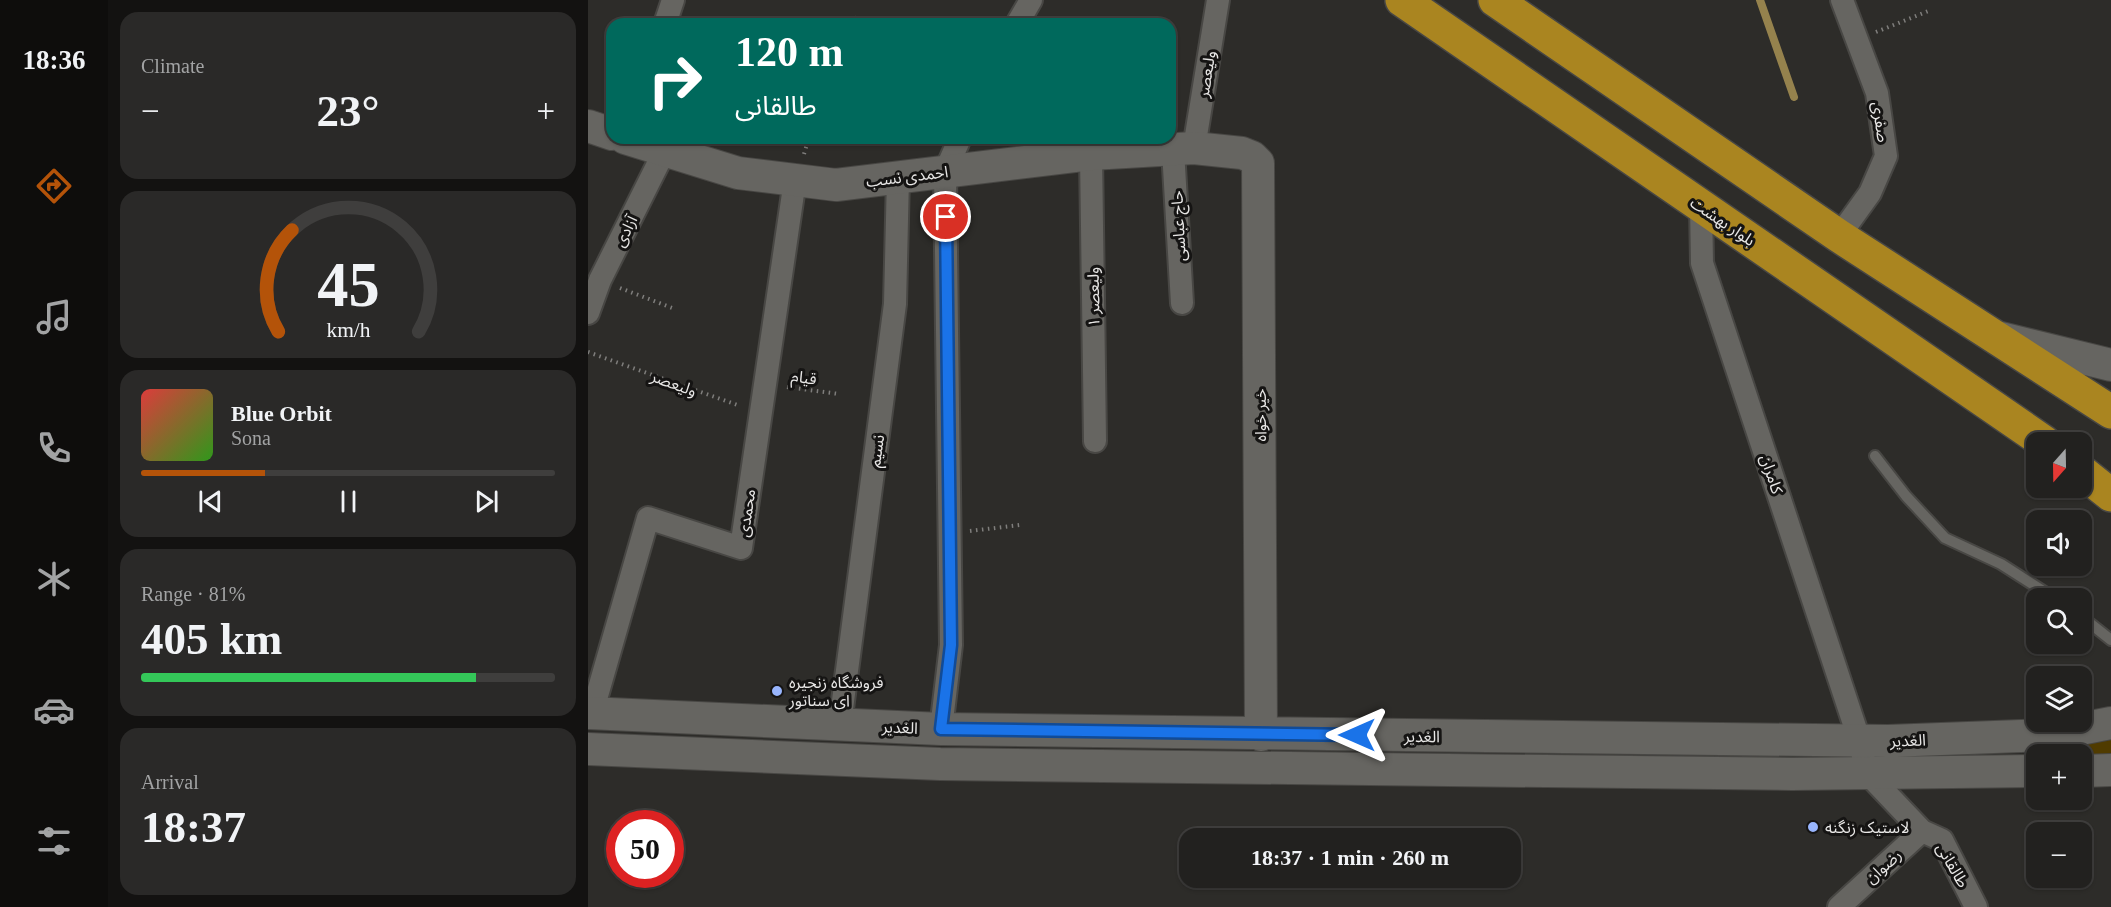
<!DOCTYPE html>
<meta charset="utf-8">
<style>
body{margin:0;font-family:"Times New Roman","Noto Sans Arabic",serif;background:#2a2928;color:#f1f3f6;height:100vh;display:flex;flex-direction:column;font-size:22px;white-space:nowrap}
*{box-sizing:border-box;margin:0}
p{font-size:20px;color:#a2a3a4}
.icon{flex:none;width:33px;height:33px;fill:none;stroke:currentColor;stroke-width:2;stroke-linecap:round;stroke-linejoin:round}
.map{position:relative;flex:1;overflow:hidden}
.sheet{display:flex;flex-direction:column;gap:12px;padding:12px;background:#131211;width:480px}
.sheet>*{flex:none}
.hud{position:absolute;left:18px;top:18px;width:570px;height:126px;border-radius:18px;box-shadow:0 2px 4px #0004,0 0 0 2px #3f3e3d;background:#00695c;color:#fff;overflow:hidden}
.needle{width:39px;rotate:200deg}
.tools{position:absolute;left:1438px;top:432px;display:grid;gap:12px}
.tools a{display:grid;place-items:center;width:66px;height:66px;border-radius:12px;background:#22211f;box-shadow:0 2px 4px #0004,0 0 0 2px #3f3e3d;font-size:30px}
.speed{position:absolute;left:18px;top:810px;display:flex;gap:12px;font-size:30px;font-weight:700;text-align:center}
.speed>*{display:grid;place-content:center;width:78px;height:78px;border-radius:50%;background:#22211f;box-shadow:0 2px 4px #0004,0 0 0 2px #3f3e3d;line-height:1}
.speed .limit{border:9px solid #d22;background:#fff;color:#111}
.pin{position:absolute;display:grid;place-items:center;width:51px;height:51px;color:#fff;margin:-26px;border:3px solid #fff;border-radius:50%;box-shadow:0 2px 6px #0007}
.me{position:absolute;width:66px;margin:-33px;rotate:270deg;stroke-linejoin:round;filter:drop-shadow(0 0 4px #0008)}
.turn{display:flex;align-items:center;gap:21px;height:126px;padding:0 30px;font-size:27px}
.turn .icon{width:78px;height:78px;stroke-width:2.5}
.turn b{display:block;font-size:42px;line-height:51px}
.big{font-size:45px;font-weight:800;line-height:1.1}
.sheet .card{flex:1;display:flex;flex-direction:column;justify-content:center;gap:9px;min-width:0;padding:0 21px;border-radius:18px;background:#2a2928}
.sheet .dial{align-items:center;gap:0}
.dial svg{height:156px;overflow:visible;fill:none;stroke:#3f3e3d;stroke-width:7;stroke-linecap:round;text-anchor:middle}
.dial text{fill:#f1f3f6;stroke:none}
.song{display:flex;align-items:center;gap:18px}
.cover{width:72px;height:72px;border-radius:9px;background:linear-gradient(135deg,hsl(0 70% 55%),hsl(110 70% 35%))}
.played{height:6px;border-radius:3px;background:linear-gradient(90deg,#b45309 30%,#3f3e3d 30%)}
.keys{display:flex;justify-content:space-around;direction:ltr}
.heat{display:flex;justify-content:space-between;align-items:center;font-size:33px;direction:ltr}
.charge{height:9px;border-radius:4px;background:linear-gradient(90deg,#34c759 81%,#3f3e3d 0)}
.trip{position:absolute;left:591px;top:828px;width:342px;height:60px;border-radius:18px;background:#22211f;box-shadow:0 2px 4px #0004,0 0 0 2px #3f3e3d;font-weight:800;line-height:60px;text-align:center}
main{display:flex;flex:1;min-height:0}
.tab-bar{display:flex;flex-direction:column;width:108px;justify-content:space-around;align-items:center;background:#0e0d0c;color:#a2a3a4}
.tab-bar .icon{width:42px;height:42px}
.tab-bar .on{color:#b45309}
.tab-bar b{font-size:27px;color:#f1f3f6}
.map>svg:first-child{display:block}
</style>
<main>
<nav class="tab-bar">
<b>18:36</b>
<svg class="icon on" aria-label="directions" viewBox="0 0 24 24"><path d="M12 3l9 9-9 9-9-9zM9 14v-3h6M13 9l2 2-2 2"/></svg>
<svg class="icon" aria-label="music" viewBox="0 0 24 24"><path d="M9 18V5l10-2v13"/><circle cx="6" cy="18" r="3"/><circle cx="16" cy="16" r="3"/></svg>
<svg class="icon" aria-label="phone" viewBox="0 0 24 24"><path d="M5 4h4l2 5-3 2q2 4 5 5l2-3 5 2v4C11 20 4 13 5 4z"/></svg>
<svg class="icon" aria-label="climate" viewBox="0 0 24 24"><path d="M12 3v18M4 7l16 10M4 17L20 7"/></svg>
<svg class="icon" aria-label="car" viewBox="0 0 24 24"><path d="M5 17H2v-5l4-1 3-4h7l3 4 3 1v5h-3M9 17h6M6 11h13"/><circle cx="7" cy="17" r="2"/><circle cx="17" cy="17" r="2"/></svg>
<svg class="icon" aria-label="filters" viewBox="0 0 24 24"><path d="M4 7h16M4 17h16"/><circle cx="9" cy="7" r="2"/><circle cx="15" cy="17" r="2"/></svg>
</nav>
<section class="sheet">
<div class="card"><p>Climate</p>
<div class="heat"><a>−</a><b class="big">23°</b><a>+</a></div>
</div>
<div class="card dial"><svg viewBox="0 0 100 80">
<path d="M14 69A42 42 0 1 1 86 69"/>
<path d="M14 69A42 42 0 0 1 21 17" stroke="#b45309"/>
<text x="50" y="56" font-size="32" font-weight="700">45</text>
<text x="50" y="72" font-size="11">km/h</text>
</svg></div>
<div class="card">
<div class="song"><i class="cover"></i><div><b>Blue Orbit</b><p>Sona</p></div></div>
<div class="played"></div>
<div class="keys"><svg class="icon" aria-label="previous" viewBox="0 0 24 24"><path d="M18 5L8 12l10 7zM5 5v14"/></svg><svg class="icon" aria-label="pause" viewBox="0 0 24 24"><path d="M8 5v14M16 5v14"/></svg><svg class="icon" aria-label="next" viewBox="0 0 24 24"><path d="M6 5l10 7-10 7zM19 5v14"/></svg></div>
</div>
<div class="card"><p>Range · 81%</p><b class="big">405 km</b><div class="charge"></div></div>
<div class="card"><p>Arrival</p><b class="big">18:37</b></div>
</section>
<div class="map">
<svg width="1523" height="907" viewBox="0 0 1523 907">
<rect width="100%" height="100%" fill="#2d2c29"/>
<path fill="#503b00" d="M1523,737V757L1466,754Z"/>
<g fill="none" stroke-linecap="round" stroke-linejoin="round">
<path stroke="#95824d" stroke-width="8" d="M1172,0L1206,97"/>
<g stroke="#484744" stroke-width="14">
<path id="lane" d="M1287,456L1318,496L1357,538L1413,564L1466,598
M1494,617L1523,640"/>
</g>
<g stroke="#484744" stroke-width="26">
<path id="street" d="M77,24L85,0
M429,24L443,0
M606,148L630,0
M585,150L594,303
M503,154L507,441
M1113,205L1114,263L1271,739L1279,773L1334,831L1354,840L1388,907
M1251,236L1282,193L1298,156L1289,93L1254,0
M0,313L12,280L77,150
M4,713L60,518L153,548L207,180
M252,724L307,304L310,177
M353,729L363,645L357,172L372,138
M1251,907L1334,831"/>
</g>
<g stroke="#484744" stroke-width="34">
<path id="secondary" d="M0,126L24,134
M37,138L150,173L248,185L503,154L606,148L654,153L664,157L670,163L673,735
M1413,338L1523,365
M0,713L353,729L1300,741L1462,735L1523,723
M0,749L352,764L1204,774L1449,771
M1494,771L1523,770"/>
</g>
<g stroke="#484744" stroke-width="36">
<path id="highway" d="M814,0L1456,442
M907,0L1251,236L1523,412
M1494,472L1523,495"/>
</g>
<path stroke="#7f7e7c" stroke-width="4" stroke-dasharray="1.5 4.5" stroke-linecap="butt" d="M260,24L263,16L280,24
M1288,32L1343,10
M216,154L221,138
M32,288L87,309
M0,352L152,406
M199,387L251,394
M382,531L432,525"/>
<use href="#lane" stroke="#666561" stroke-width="10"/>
<use href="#street" stroke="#666561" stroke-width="22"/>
<use href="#secondary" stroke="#666561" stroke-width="32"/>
<use href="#highway" stroke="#aa8520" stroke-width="33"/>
</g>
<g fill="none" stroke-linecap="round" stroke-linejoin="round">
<g stroke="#114b97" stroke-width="15">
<path id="route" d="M358,217L363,645L353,729L769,735"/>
</g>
<use href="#route" stroke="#1a73e8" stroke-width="10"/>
</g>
<g fill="#98b5fd" stroke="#151413" stroke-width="2">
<circle cx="189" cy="691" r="6"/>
<circle cx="1225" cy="827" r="6"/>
</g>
<g text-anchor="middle" stroke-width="6" stroke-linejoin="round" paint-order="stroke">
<g font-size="16" fill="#e8e7e6" stroke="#151413">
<text transform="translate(618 74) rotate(-81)" y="6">ولیعصر</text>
<text transform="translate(1293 122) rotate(82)" y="6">صفری</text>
<text transform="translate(319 176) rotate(-7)" y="6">احمدی نسب</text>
<text transform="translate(1135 221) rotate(34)" y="6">بلوار بهشت</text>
<text transform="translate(590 226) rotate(-93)" y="6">حاج عباسی</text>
<text transform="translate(37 231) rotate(-63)" y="6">آزادی</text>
<text transform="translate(505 297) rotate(-91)" y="6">ولیعصر ۱</text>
<text transform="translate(216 377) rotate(8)" y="6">قیام</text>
<text transform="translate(86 383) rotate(20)" y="6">ولیعصر</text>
<text transform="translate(672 415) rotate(-90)" y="6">خیر خواه</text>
<text transform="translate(288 451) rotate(-82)" y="6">نسیم</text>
<text transform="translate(1184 474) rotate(72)" y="6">کامران</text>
<text transform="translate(158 513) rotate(-82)" y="6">محمدی</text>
<text transform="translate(312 727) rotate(3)" y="6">الغدیر</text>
<text transform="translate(834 736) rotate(1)" y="6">الغدیر</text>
<text transform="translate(1320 740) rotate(-2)" y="6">الغدیر</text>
<text transform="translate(1365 865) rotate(60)" y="6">طالقانی</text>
<text transform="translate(1295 866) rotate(-42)" y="6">رضوان</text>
</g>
<g font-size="16" fill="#e8e7e6" stroke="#151413" text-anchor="start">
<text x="201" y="688">فروشگاه زنجیره<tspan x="201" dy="18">ای سناتور</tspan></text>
<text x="1237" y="833">لاستیک زنگنه</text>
</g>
</g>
</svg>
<div class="tools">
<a><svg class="needle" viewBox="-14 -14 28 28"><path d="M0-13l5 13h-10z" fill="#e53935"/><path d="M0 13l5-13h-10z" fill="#a2a3a4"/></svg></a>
<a><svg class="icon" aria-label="sound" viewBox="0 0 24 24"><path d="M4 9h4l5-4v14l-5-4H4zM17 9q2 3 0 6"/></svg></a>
<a><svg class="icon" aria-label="search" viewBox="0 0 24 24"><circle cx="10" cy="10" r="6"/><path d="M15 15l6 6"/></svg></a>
<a><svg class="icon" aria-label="layers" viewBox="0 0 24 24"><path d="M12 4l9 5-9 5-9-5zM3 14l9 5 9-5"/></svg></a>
<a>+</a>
<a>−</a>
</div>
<div class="speed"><div class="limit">50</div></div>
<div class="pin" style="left:358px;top:217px;background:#d93025"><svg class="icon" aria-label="arrive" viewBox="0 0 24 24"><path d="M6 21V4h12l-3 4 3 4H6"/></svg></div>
<svg class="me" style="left:769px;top:735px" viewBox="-20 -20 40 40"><path d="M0-17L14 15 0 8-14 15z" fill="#1a73e8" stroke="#fff" stroke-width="4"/></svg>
<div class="trip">18:37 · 1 min · 260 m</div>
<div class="hud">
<div class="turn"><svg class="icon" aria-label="right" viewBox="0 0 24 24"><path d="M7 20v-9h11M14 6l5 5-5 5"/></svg><div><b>120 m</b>طالقانی</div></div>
</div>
</div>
</main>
